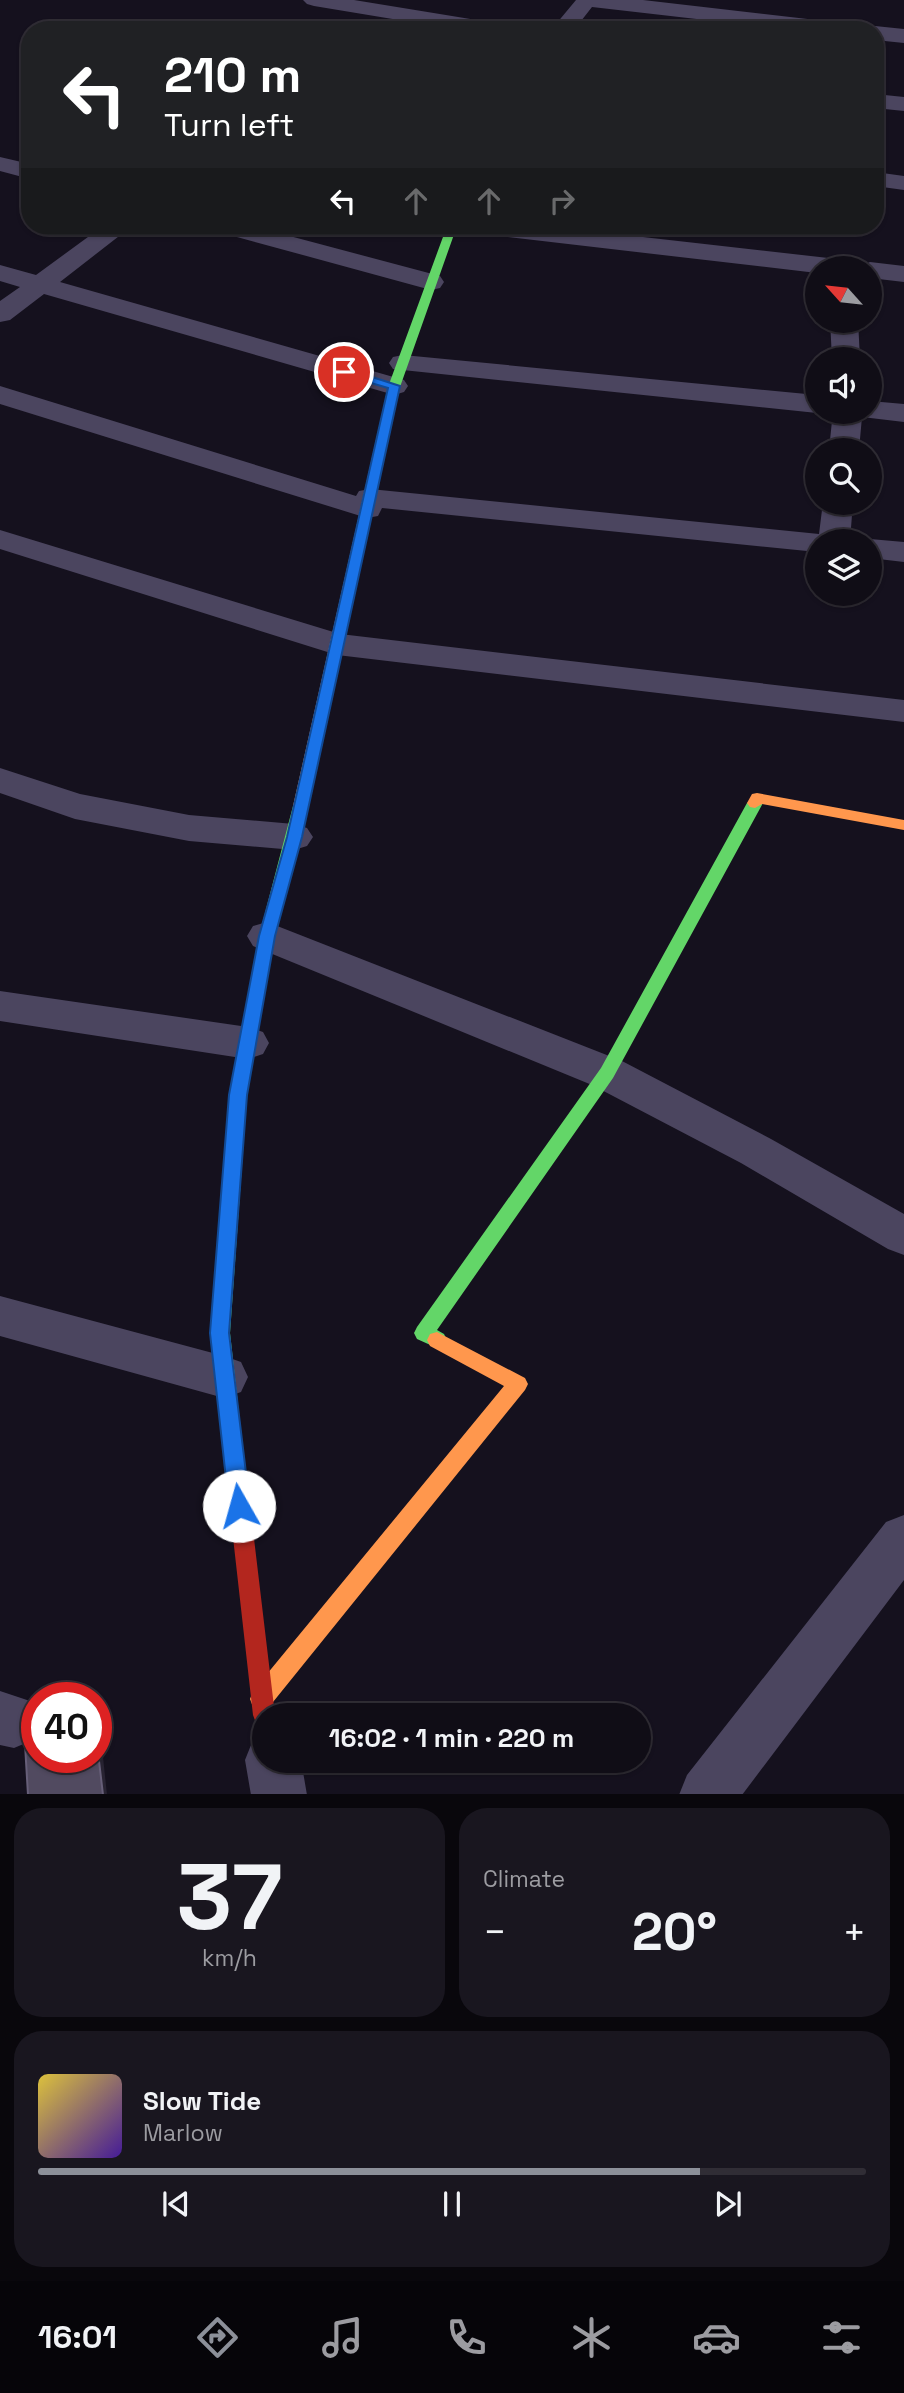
<!DOCTYPE html>
<meta charset="utf-8">
<style>
body{margin:0;font-family:"Space Grotesk",sans-serif;background:#19161f;color:#f1f3f6;height:100vh;display:flex;flex-direction:column;font-size:26px;white-space:nowrap}
*{box-sizing:border-box;margin:0}
p{font-size:23px;color:#9c9ca1}
.icon{flex:none;width:38px;height:38px;fill:none;stroke:currentColor;stroke-width:2;stroke-linecap:round;stroke-linejoin:round}
.map{position:relative;height:1794px;overflow:hidden}
.sheet{display:flex;flex-direction:column;gap:14px;padding:14px;background:#09070c;flex:1}
.sheet>*{flex:none}
.guide{position:absolute;left:21px;top:21px;width:863px;height:214px;border-radius:28px;box-shadow:0 2px 5px #0004,0 0 0 2px #302d35;background:#202124;color:#fff;overflow:hidden}
.needle{width:46px;rotate:297deg}
.controls{position:absolute;left:805px;top:256px;display:grid;gap:14px}
.controls a{display:grid;place-items:center;width:77px;height:77px;border-radius:50%;background:#100d16;box-shadow:0 2px 5px #0004,0 0 0 2px #302d35;font-size:35px}
.speed{position:absolute;left:21px;top:1682px;display:flex;gap:14px;font-size:35px;font-weight:700;text-align:center}
.speed>*{display:grid;place-content:center;width:91px;height:91px;border-radius:50%;background:#100d16;box-shadow:0 2px 5px #0004,0 0 0 2px #302d35;line-height:1}
.speed .limit{border:10px solid #d22;background:#fff;color:#111}
.pin{position:absolute;display:grid;place-items:center;width:60px;height:60px;color:#fff;margin:-30px;border:4px solid #fff;border-radius:50%;box-shadow:0 2px 7px #0007}
.me{position:absolute;width:77px;margin:-38px;rotate:353deg;stroke-linejoin:round;filter:drop-shadow(0 0 5px #0008)}
.turn{display:flex;align-items:center;gap:24px;height:147px;padding:0 28px;font-size:32px}
.turn .icon{width:91px;height:91px;stroke-width:2.5}
.turn b{display:block;font-size:49px;line-height:60px}
.lanes{display:flex;align-items:center;height:66px;padding:0 28px;background:#0003;justify-content:center;gap:35px;direction:ltr}
.lanes .off{opacity:.35}
.big{font-size:52px;font-weight:700;line-height:1.1}
.sheet .card{flex:1;display:flex;flex-direction:column;justify-content:center;gap:10px;min-width:0;padding:0 24px;border-radius:28px;background:#19161f}
.sheet .dial{align-items:center;gap:0}
.dial b{font-size:91px;line-height:1}
.song{display:flex;align-items:center;gap:21px}
.cover{width:84px;height:84px;border-radius:10px;background:linear-gradient(135deg,hsl(50 70% 55%),hsl(260 70% 35%))}
.played{height:7px;border-radius:4px;background:linear-gradient(90deg,#8c9099 80%,#302d35 80%)}
.keys{display:flex;justify-content:space-around;direction:ltr}
.heat{display:flex;justify-content:space-between;align-items:center;font-size:38px;direction:ltr}
.sheet .tiles{flex:1;display:grid;gap:14px;grid-template-columns:1fr 1fr}
.card:last-child{grid-column:span 2}
.trip{position:absolute;left:252px;top:1703px;width:399px;height:70px;border-radius:35px;background:#100d16;box-shadow:0 2px 5px #0004,0 0 0 2px #302d35;font-weight:700;line-height:70px;text-align:center}
.tabs{display:flex;height:112px;justify-content:space-around;align-items:center;background:#060509;color:#9c9ca1}
.tabs .icon{width:49px;height:49px}
.tabs .active{color:#8c9099}
.tabs b{font-size:32px;color:#f1f3f6}
.map>svg:first-child{display:block}
</style>
<div class="map">
<svg width="904" height="1795" viewBox="0 0 904 1795">
<rect width="100%" height="100%" fill="#15111e"/>
<g fill="none" stroke-linecap="round" stroke-linejoin="round">
<path fill="#4b455f" fill-rule="evenodd" d="M303,0H354L501,24L509,25L512,30H459L314,6L307,4Z
M576,0H643L851,24L859,25L862,30H792L592,7L574,30H551Z
M875,26L904,29V43L875,40V30H866Z
M875,94L904,97V111L875,108Z
M0,157L30,164V179L0,171Z
M875,172L904,176V190L875,186Z
M103,226H132L60,282L404,380L408,386L404,392L394,395L384,392L44,294L10,320L0,322V301L20,287L0,281V265L36,275Z
M211,226H252L440,276L444,282L440,288L431,290L215,231Z
M469,226H546L846,260L855,262L859,267L870,262L904,266V282L870,278V268H817V273L482,234L473,231Z
M830,320H858L860,359H832Z
M403,355L817,395V411H823L817,413L393,369L389,363L393,357Z
M0,386L356,496L359,491L370,489L819,534L823,502H853L850,541H817V552L382,508L378,516L367,518L0,404Z
M870,401L904,404V422L862,417L859,450H829L833,411H870Z
M0,530L340,634L904,700V722L337,655L0,549Z
M870,539L904,542V562L870,558V541H865Z
M0,768L80,794L189,815L294,824L307,828L313,837L307,846L294,850L189,841L75,819L0,793Z
M267,922L622,1061L771,1139L904,1214V1255L888,1249L741,1163L592,1085L253,946L247,936L253,926Z
M0,991L248,1027L263,1032L269,1043L263,1054L248,1059L0,1021Z
M0,1296L224,1356L241,1362L248,1377L241,1392L224,1398L0,1336Z
M904,1515V1580L742,1795H679L687,1775L886,1522Z
M0,1691L33,1702C38,1714 38,1728 33,1740L14,1748L0,1745Z
M264,1736V1760H301L307,1795H251L245,1760L253,1740Z"/>
<path fill="#63d668" fill-rule="evenodd" d="M447,226H457L400,387L398,389H390L388,387Z
M755,798L763,803L613,1078L437,1330L444,1334L447,1340L444,1346L437,1348L417,1339L414,1333L417,1327L601,1068L747,803Z
M301,801L309,806L275,936L247,1095L230,1333L238,1404L235,1410L228,1413L221,1410L218,1404L210,1333L229,1095L259,936L293,806Z"/>
<path fill="#ff974d" fill-rule="evenodd" d="M394,383L400,387L309,806L301,811L293,806L388,387Z
M757,793L904,820V830L762,804L755,808L750,807L747,803L752,794Z
M437,1332L525,1378L528,1384L525,1390L269,1707L261,1710L253,1707L250,1699L253,1691L504,1386L430,1346L427,1340L430,1334Z"/>
<path fill="#b3261e" fill-rule="evenodd" d="M228,1395L235,1398L238,1404L275,1715H264V1726L256,1723L253,1715L218,1404L221,1398Z"/>
</g>
<path fill="#282332" d="M96,1718L100,1728L107,1795H103L96,1735Z"/>
<path fill="#514a60" stroke="#675f79" stroke-width="2" d="M37,1724V1757H96V1735L103,1795H28L24,1727Z"/>
<path fill="#1a73e8" stroke="#114b97" stroke-width="2" d="M344,368L400,386L302,837L275,936L247,1095L229,1333L250,1506L247,1513L239,1516L232,1513L229,1506L210,1333L229,1095L259,936L287,837L388,388L340,374V369Z"/>
</svg>
<div class="controls">
<a><svg class="needle" viewBox="-14 -14 28 28"><path d="M0-13l5 13h-10z" fill="#e53935"/><path d="M0 13l5-13h-10z" fill="#9c9ca1"/></svg></a>
<a><svg class="icon" aria-label="sound" viewBox="0 0 24 24"><path d="M4 9h4l5-4v14l-5-4H4zM17 9q2 3 0 6"/></svg></a>
<a><svg class="icon" aria-label="search" viewBox="0 0 24 24"><circle cx="10" cy="10" r="6"/><path d="M15 15l6 6"/></svg></a>
<a><svg class="icon" aria-label="layers" viewBox="0 0 24 24"><path d="M12 4l9 5-9 5-9-5zM3 14l9 5 9-5"/></svg></a>
</div>
<div class="speed"><div class="limit">40</div></div>
<div class="pin" style="left:344px;top:372px;background:#d93025"><svg class="icon" aria-label="arrive" viewBox="0 0 24 24"><path d="M6 21V4h12l-3 4 3 4H6"/></svg></div>
<svg class="me" style="left:239px;top:1506px" viewBox="-20 -20 40 40"><circle r="19" fill="#fff"/><path d="M0-13L10 11 0 6-10 11z" fill="#1a73e8"/></svg>
<div class="trip">16:02 · 1 min · 220 m</div>
<div class="guide">
<div class="turn"><svg class="icon" aria-label="left" viewBox="0 0 24 24"><path d="M17 20v-9H6M10 6l-5 5 5 5"/></svg><div><b>210 m</b>Turn left</div></div>
<div class="lanes"><svg class="icon" aria-label="left" viewBox="0 0 24 24"><path d="M17 20v-9H6M10 6l-5 5 5 5"/></svg><svg class="icon off" aria-label="ahead" viewBox="0 0 24 24"><path d="M12 20V5M6 11l6-6 6 6"/></svg><svg class="icon off" aria-label="ahead" viewBox="0 0 24 24"><path d="M12 20V5M6 11l6-6 6 6"/></svg><svg class="icon off" aria-label="right" viewBox="0 0 24 24"><path d="M7 20v-9h11M14 6l5 5-5 5"/></svg></div>
</div>
</div>
<section class="sheet">
<div class="tiles">
<div class="card dial"><b>37</b><p>km/h</p></div>
<div class="card"><p>Climate</p>
<div class="heat"><a>−</a><b class="big">20°</b><a>+</a></div>
</div>
<div class="card">
<div class="song"><i class="cover"></i><div><b>Slow Tide</b><p>Marlow</p></div></div>
<div class="played"></div>
<div class="keys"><svg class="icon" aria-label="previous" viewBox="0 0 24 24"><path d="M18 5L8 12l10 7zM5 5v14"/></svg><svg class="icon" aria-label="pause" viewBox="0 0 24 24"><path d="M8 5v14M16 5v14"/></svg><svg class="icon" aria-label="next" viewBox="0 0 24 24"><path d="M6 5l10 7-10 7zM19 5v14"/></svg></div>
</div>
</div>
</section>
<nav class="tabs">
<b>16:01</b>
<svg class="icon active" aria-label="directions" viewBox="0 0 24 24"><path d="M12 3l9 9-9 9-9-9zM9 14v-3h6M13 9l2 2-2 2"/></svg>
<svg class="icon" aria-label="music" viewBox="0 0 24 24"><path d="M9 18V5l10-2v13"/><circle cx="6" cy="18" r="3"/><circle cx="16" cy="16" r="3"/></svg>
<svg class="icon" aria-label="phone" viewBox="0 0 24 24"><path d="M5 4h4l2 5-3 2q2 4 5 5l2-3 5 2v4C11 20 4 13 5 4z"/></svg>
<svg class="icon" aria-label="climate" viewBox="0 0 24 24"><path d="M12 3v18M4 7l16 10M4 17L20 7"/></svg>
<svg class="icon" aria-label="car" viewBox="0 0 24 24"><path d="M5 17H2v-5l4-1 3-4h7l3 4 3 1v5h-3M9 17h6M6 11h13"/><circle cx="7" cy="17" r="2"/><circle cx="17" cy="17" r="2"/></svg>
<svg class="icon" aria-label="filters" viewBox="0 0 24 24"><path d="M4 7h16M4 17h16"/><circle cx="9" cy="7" r="2"/><circle cx="15" cy="17" r="2"/></svg>
</nav>
